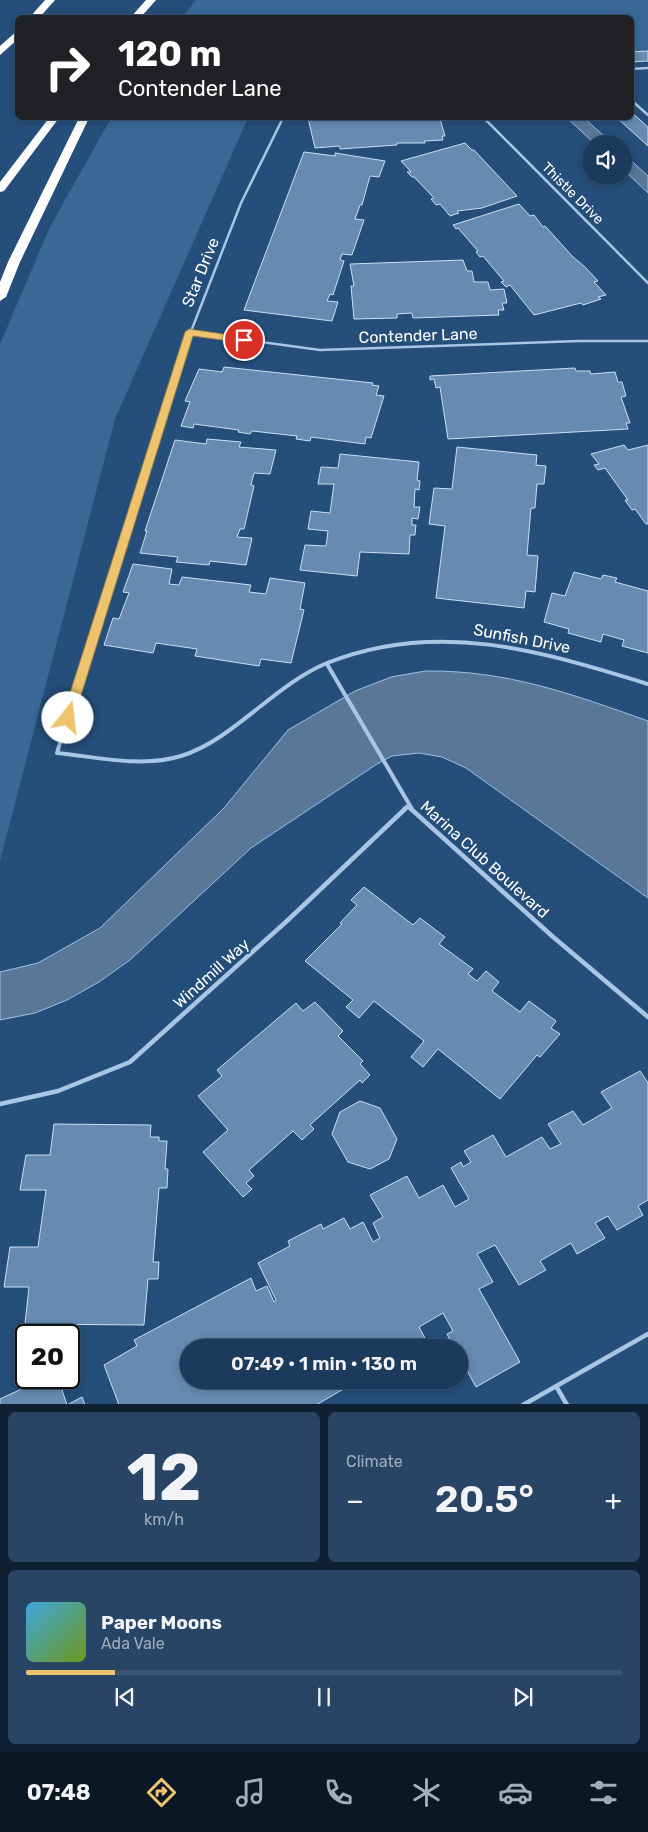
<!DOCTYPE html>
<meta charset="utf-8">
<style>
body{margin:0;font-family:Rubik,sans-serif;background:#294565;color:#f1f3f6;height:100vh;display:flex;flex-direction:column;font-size:19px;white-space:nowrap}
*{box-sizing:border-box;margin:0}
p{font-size:16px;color:#a0adbb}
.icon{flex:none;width:28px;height:28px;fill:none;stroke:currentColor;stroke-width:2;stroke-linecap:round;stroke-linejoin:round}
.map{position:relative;height:1404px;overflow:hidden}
.drawer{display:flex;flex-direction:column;gap:8px;padding:8px;background:#0f2033;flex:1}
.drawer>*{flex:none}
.banner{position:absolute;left:15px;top:15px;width:619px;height:105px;border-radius:8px;box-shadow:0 2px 8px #0003,0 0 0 1px #3a5472;background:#202124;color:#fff;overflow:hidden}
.buttons{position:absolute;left:582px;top:135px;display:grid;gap:10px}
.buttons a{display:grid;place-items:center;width:50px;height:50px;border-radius:50%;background:#1c3a5c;box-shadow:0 2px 8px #0003,0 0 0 1px #3a5472;font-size:25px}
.speed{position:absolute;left:15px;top:1324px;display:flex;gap:10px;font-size:25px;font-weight:700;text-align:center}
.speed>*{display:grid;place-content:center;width:65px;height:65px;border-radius:50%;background:#1c3a5c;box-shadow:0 2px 8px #0003,0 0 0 1px #3a5472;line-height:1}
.speed .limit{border:2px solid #111;border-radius:8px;background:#fff;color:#111}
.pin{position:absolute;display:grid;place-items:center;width:42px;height:42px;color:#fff;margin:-21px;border:2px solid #fff;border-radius:50%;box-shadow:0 1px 5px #0007}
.me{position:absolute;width:55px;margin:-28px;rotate:16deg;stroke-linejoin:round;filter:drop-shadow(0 0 4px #0008)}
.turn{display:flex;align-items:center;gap:18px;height:105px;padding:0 20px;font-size:22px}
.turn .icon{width:65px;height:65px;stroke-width:2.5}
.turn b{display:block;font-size:35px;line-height:42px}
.big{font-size:38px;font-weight:600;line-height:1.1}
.drawer .card{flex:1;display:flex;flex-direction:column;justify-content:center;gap:8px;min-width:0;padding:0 18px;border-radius:8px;background:#294565}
.drawer .dial{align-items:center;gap:0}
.dial b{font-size:65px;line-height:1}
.song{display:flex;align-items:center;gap:15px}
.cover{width:60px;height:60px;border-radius:8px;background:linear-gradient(135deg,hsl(200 70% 55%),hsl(80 70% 35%))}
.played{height:5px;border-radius:2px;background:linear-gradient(90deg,#edc36d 15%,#3a5472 15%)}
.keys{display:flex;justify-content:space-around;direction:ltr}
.heat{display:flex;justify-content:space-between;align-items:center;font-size:28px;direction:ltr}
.drawer .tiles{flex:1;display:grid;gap:8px;grid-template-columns:1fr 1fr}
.card:last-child{grid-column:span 2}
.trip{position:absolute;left:180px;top:1339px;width:288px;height:50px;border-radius:25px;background:#1c3a5c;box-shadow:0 2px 8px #0003,0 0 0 1px #3a5472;font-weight:600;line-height:50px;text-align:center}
.tab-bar{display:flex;height:80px;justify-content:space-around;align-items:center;background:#0b1725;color:#a0adbb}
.tab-bar .icon{width:35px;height:35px}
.tab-bar .current{color:#edc36d}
.tab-bar b{font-size:22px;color:#f1f3f6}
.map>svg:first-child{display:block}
</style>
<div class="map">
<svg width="648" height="1405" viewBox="0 0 648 1405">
<rect width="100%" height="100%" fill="#254e7a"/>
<path fill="#396897" d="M196,0H648V52L631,53V18H182Z
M111,118H248L115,419L0,861V344L50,227Z"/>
<path fill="#5a7798" stroke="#9dc1e4" d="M567,118H584L613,144H595Z
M624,154L648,176V193L624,170Z
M425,671C507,670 572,694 648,721V898L466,768L442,757L419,753L392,756L377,764L251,848L130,960L99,982L67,1000L35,1013L0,1020V972L38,963L100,928L224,808L288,730L355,691L391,677Z"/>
<path fill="#668ab0" stroke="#cbdff3" d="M648,51V61L631,62V52Z
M631,112L648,127V146L617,118H631Z
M308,118H443L440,119L445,136H442L443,140L424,141L425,143H397V145L340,149V146L315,148Z
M465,143L472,150H474L517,196L482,208L457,211L459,213L450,216L440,204L436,205L431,199L434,198L414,177H412L407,172H411L401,161Z
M304,152L335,156V153L385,161L379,177L370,176L362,205H360L355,219L364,220L352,255L342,254L340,260L344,261L333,295L330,294L327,301L338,302L332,321L244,310Z
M519,204L530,216L534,215L543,227L545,226L573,257L585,267L598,281L594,282L606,295L598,297L601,299L583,305L581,303L534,315L510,285L506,287L501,282L504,281L483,256L480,257L476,252L478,251L458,228L456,229L453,225Z
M463,260L467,271H472L474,282H488L490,290L504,289L507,303H502L504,310H498L499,315L413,318L412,313L397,314V318L354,319L351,286H354L350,264Z
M224,367L373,383L372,385L379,386L376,395L384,396L371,438L366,437L365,444L311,437L310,441L296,439L297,436L252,431L250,434L238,432L239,430L194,424L193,428L181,426L190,402L185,401L199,369L222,372Z
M575,368L576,371H590L591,374L615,372L618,382H622L626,396L621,397L630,423H626L628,429L448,439L440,387L436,388L434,379L430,380V376Z
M207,439L241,442L239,447L276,450L270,474L254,473L251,485L254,486L244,529H240L237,537L252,538L246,565L210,561L209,565L176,562L178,557L140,553L147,531H145L175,440L206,444Z
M624,445L628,450L648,445V524H646L635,509L632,510L625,500H628L605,468L598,470L594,465L599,464L591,454Z
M457,447L537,455L536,465L546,466L544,484H537L535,508H531L527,555L538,556L535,592L526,591L524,608L436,598L445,526L429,524L434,488L452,489Z
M340,454L419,462L417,480L420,481L419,490L415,489L414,507H420L418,519L412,518V525H416L415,535H410L409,554L360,552L357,576L300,570L305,545L326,546L328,531L308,529L311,511L330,513L334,484H318L321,467L338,468Z
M133,564L172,569L169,584L179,585L182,577L251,585L249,592L266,594L270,578L305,583L300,609L304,610L291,663L261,659L259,666L195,656L197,649L156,643L153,653L104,645L113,618L119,619L129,593L123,592Z
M574,572L601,579L603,575L617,578L615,582L648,591V653L622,646L624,640L603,634L601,642L568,633L569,629L544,622L552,593L565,596Z
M364,887L413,925L420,918L445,937L439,944L473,969L468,974L477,981L486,971L499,982L492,991L520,1012L529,1001L556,1021L551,1028L560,1034L540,1057L537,1055L500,1099L438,1049L423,1067L411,1057L424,1041L374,1001L359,1018L346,1007L353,1000L305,961L342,924L340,923L357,905L351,900Z
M315,1002L343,1031L338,1036L363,1061L360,1064L370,1075L362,1083L360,1080L310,1125L314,1129L302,1140L293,1131L249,1170L254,1176L246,1183L252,1189L243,1197L203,1152L228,1130L198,1096L222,1076L217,1070L296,1003L303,1011Z
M640,1071L648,1083V1200L638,1206L643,1215L617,1230L608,1216L595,1223L605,1238L577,1254L571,1243L540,1261L546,1270L519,1285L495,1245L477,1254L493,1282L479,1289L520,1362L476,1387L459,1356V1348H454L447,1334L453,1331L443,1313L419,1327L427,1342L416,1348H189V1380H359L316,1405H119L104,1365L137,1346L134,1340L251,1278L256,1291L267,1286L274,1302L276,1300L258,1263L290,1246L288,1241L321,1224L323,1229L344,1218L350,1229L363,1222L373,1242L380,1238L373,1223L383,1217L370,1195L407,1176L419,1198L443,1185L455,1207L469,1199L451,1168L461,1162L463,1167L471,1162L464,1151L493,1135L506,1157L542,1137L550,1149L561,1144L548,1124L573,1111L583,1125L612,1108L601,1092Z
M360,1101L380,1108L397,1139L389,1159L370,1169L348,1162L332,1134L340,1112Z
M54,1124L151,1125L150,1137H159V1141H167L165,1169H168L167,1188H159L153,1262H159L158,1279H148L144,1325L25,1324L29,1287H4L10,1247H38L46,1190H20L26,1155H50Z
M45,1378H58L67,1405H0V1399Z
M82,1397L85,1405H67Z"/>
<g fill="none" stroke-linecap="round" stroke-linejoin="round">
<path stroke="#a8c6e4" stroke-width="2.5" d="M631,69L648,68
M631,100L648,115
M484,118L648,283
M189,332L320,350L579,341H648
M183,352L241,203L283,118"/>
<path stroke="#a8c6e4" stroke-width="4" d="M183,351L94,628L57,753C97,757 142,768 181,756C233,740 274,685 327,663C437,619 541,651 648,684
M327,664L412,809
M404,809L408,806"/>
<path stroke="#a8c6e4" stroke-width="4.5" d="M410,808L552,936L648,1017
M0,1104L58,1091L130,1062L288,920L406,808
M556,1386L567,1405
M523,1405L648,1334"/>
<path fill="#fff" fill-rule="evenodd" d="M45,0H55L39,18H29Z
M146,0H156L140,18H130Z
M18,30V39L0,55V46Z
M49,118H59L4,191L0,192V182Z
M79,118H89L20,262L6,297L0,301V282L8,262Z"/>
</g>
<path fill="#edc36d" stroke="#9a7f47" d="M189,329L244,337L249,340L244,343L193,336L74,718L68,722L62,718L185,332Z"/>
<g text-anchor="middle" stroke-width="4" stroke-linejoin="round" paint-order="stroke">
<g font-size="14" fill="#fff" stroke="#254e7a">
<text transform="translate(573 193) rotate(45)" y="5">Thistle Drive</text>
</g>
<g font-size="16" fill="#fff" stroke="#254e7a">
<text transform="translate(200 272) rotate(-68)" y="6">Star Drive</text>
<text transform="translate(418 335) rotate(-2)" y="6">Contender Lane</text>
<text transform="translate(522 638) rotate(11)" y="6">Sunfish Drive</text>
<text transform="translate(485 859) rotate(42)" y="6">Marina Club Boulevard</text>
<text transform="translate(211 973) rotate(-42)" y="6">Windmill Way</text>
</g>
</g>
</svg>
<div class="buttons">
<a><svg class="icon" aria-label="sound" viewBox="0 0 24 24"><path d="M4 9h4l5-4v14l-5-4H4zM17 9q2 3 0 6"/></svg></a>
</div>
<div class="speed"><div class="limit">20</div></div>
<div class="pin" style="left:244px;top:340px;background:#d93025"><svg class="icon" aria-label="arrive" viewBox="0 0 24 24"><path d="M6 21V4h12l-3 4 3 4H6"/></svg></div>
<svg class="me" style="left:68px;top:718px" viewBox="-20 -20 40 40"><circle r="19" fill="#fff"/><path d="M0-13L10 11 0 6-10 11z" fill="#edc36d"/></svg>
<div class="trip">07:49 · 1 min · 130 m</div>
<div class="banner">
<div class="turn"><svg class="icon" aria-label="right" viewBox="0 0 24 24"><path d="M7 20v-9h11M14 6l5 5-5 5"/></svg><div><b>120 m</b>Contender Lane</div></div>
</div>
</div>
<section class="drawer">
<div class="tiles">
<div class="card dial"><b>12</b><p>km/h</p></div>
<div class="card"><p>Climate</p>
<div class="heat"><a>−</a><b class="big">20.5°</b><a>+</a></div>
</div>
<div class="card">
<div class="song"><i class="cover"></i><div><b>Paper Moons</b><p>Ada Vale</p></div></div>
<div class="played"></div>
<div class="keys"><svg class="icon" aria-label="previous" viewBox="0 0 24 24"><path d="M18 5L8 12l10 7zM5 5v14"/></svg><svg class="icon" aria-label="pause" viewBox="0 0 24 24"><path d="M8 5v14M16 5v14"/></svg><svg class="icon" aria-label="next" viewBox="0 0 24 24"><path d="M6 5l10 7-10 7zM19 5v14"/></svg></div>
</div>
</div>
</section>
<nav class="tab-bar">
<b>07:48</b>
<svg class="icon current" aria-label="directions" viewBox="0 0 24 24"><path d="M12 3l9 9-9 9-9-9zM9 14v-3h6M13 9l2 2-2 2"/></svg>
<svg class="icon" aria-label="music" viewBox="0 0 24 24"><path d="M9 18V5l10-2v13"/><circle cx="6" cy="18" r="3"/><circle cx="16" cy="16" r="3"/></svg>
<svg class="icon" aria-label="phone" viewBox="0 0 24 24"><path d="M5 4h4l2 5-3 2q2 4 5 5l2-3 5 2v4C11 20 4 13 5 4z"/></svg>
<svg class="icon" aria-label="climate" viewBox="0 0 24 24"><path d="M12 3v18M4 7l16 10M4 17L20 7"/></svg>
<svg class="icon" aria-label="car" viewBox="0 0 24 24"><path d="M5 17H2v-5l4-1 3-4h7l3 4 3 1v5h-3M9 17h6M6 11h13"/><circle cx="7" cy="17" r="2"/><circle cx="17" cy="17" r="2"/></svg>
<svg class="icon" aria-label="filters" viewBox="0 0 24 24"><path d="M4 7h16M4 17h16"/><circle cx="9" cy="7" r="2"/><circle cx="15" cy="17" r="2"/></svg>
</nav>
